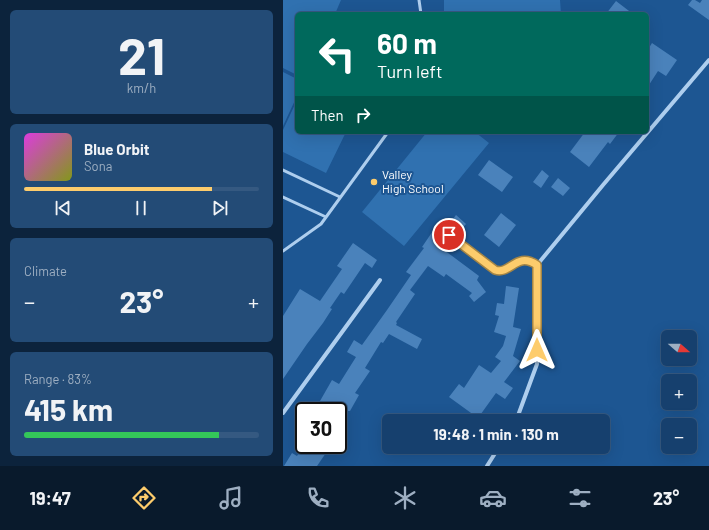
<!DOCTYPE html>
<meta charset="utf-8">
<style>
body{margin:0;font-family:Barlow,sans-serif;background:#234b76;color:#f1f3f6;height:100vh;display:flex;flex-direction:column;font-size:15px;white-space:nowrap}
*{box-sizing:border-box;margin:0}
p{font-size:13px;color:#9eafc2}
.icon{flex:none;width:22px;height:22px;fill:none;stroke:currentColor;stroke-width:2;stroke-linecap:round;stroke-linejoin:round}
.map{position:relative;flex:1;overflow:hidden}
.sheet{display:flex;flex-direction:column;gap:10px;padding:10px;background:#0c233c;width:283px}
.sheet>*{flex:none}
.guide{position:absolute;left:12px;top:12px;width:354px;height:122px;border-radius:6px;box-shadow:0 4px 16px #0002,0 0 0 1px #355981;background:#00695c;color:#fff;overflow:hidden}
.needle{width:26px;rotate:110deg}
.controls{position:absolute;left:378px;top:330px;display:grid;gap:8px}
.controls a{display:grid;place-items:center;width:36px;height:36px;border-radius:6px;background:#16406e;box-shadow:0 4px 16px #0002,0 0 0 1px #355981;font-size:20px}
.speed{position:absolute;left:12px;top:402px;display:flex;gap:8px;font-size:20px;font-weight:700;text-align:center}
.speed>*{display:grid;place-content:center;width:52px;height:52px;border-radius:50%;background:#16406e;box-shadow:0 4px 16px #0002,0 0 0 1px #355981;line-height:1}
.speed .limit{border:2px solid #111;border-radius:6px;background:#fff;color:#111}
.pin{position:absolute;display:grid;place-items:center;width:34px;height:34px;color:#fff;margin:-17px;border:2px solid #fff;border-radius:50%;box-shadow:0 1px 4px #0007}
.me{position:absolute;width:44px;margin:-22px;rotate:0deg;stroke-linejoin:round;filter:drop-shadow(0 0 3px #0008)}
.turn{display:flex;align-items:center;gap:14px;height:84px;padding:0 16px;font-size:18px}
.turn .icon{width:52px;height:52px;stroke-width:2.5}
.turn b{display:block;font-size:28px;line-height:34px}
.then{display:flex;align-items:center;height:38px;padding:0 16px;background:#0003;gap:8px;font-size:15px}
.big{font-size:30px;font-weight:700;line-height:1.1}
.sheet .tile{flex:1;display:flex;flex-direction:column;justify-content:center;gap:6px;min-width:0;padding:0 14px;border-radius:6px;background:#234b76}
.sheet .dial{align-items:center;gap:0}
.dial b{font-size:52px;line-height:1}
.song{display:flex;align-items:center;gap:12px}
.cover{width:48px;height:48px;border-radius:6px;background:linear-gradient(135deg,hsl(300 70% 55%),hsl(70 70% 35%))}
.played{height:4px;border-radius:2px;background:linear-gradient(90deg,#fdcc6c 80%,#355981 80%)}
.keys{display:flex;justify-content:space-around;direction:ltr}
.heat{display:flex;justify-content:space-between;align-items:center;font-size:22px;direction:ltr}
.charge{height:6px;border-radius:3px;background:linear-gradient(90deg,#34c759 83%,#355981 0)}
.trip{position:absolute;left:99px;top:414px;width:228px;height:40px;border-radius:6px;background:#16406e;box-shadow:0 4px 16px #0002,0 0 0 1px #355981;font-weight:700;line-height:40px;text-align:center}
.tab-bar{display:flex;height:64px;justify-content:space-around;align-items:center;background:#091a2c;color:#9eafc2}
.tab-bar .icon{width:28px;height:28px}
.tab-bar .on{color:#fdcc6c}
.tab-bar b{font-size:18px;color:#f1f3f6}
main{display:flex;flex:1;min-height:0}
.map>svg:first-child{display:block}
</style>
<main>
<section class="sheet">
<div class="tile dial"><b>21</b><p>km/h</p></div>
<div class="tile">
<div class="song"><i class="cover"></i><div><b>Blue Orbit</b><p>Sona</p></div></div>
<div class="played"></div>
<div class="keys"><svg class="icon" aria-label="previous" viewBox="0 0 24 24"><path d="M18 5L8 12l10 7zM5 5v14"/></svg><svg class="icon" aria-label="pause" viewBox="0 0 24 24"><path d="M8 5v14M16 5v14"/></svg><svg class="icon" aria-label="next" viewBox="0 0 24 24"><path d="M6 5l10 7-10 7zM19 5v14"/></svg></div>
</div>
<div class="tile"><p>Climate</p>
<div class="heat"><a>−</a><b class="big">23°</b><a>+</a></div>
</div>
<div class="tile"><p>Range · 83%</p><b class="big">415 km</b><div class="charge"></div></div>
</section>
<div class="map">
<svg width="426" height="466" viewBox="0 0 426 466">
<rect width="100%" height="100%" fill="#1d5692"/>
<path fill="#3071b0" d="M0,0H58L52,14H14V75L0,68Z
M161,0H277L278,14H161Z
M0,72L14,79V96L0,126Z
M14,100V132H63L43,173L0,152V130Z
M144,132H192L206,143L121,246L79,212Z"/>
<path fill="#4a82bb" d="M409,0H412L417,3L419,0H426V20L405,5Z
M333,1L350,14H323Z
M369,43L394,60L383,76L375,71L364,88V51Z
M302,132H336L327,144L325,142L306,167L287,152Z
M206,160L230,177L219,192L195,175Z
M259,170L266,176L258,188L250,182Z
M275,178L287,188L280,196L268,187Z
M218,213L233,225L216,247L201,235Z
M173,215L183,224L176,232L167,223Z
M156,222L164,227L154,242L158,245L157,247L196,276L194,280L203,292L191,302L186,296L189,293L163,274L161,277L145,266L127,290L132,294L113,322L114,323L113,325L139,339L134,349L106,334L100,343L98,342L82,368L87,371L72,393L76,395L67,411H32L38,401H37L49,380L56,384L73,357L64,352L71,340L79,345L104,310L128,275L123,272L141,248L139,247Z
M70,243L94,260L89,268L82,263L61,294L58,292L47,308L49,309L40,323L24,344L0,379V316L17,289L37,301L59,269L54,266Z
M223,286L236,288L230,327L238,329L230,356L237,361L221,382L230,388L222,399L213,393L195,418L166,397L176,384L181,388L196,365L208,373L218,361L212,357L220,346L223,336L211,332L216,316L212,315L214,303L221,304Z
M21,445H37L45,450L34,466H1L9,453L14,456Z"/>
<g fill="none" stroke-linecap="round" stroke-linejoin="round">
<path stroke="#aeceee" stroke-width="3" d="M136,0L138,14
M0,170L57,197
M0,197L43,217
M166,235L212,270C228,275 233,251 254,265
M0,251L38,224L105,132"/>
<path stroke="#aeceee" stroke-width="4" d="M0,413L97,280
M233,421L254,364V265L320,185L426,60
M204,466L216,447"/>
</g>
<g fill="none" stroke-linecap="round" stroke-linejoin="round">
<g stroke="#a48546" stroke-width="10">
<path id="route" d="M166,235L212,270C228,275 233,251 254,265V350"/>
</g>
<use href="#route" stroke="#fdcc6c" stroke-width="7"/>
</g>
<circle fill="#fdcc6c" stroke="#1d5692" stroke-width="1.5" cx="91" cy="182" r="4"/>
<g text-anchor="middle" stroke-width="4" stroke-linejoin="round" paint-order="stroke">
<g font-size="12" fill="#fff" stroke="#1d5692" text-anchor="start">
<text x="99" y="179">Valley<tspan x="99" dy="14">High School</tspan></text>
</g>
</g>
</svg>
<div class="controls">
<a><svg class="needle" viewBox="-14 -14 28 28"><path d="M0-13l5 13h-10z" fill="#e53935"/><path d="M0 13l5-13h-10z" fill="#9eafc2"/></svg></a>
<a>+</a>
<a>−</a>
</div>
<div class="speed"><div class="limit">30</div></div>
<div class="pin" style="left:166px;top:235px;background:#d93025"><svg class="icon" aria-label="arrive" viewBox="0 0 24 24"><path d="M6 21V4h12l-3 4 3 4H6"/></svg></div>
<svg class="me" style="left:254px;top:350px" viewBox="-20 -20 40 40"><path d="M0-17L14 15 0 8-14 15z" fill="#fdcc6c" stroke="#fff" stroke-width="4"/></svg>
<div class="trip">19:48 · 1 min · 130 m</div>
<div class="guide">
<div class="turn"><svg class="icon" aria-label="left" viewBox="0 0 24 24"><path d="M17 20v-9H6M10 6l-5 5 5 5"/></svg><div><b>60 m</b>Turn left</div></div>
<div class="then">Then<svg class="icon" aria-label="right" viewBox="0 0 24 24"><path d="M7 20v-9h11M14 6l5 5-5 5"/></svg></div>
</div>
</div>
</main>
<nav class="tab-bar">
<b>19:47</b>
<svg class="icon on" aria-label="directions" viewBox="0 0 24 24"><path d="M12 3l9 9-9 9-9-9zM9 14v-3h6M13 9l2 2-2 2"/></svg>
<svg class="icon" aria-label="music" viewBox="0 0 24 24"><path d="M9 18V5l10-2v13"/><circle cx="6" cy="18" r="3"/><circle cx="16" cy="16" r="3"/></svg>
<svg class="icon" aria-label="phone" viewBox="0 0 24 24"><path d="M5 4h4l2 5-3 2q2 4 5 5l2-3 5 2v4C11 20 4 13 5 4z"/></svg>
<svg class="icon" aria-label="climate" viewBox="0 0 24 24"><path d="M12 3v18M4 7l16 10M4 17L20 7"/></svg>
<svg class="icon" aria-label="car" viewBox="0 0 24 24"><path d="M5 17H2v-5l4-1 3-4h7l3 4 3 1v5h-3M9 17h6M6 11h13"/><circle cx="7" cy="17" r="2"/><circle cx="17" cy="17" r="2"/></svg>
<svg class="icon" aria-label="filters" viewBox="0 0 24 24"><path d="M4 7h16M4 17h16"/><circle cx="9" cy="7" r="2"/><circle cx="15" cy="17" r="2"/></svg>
<b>23°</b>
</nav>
